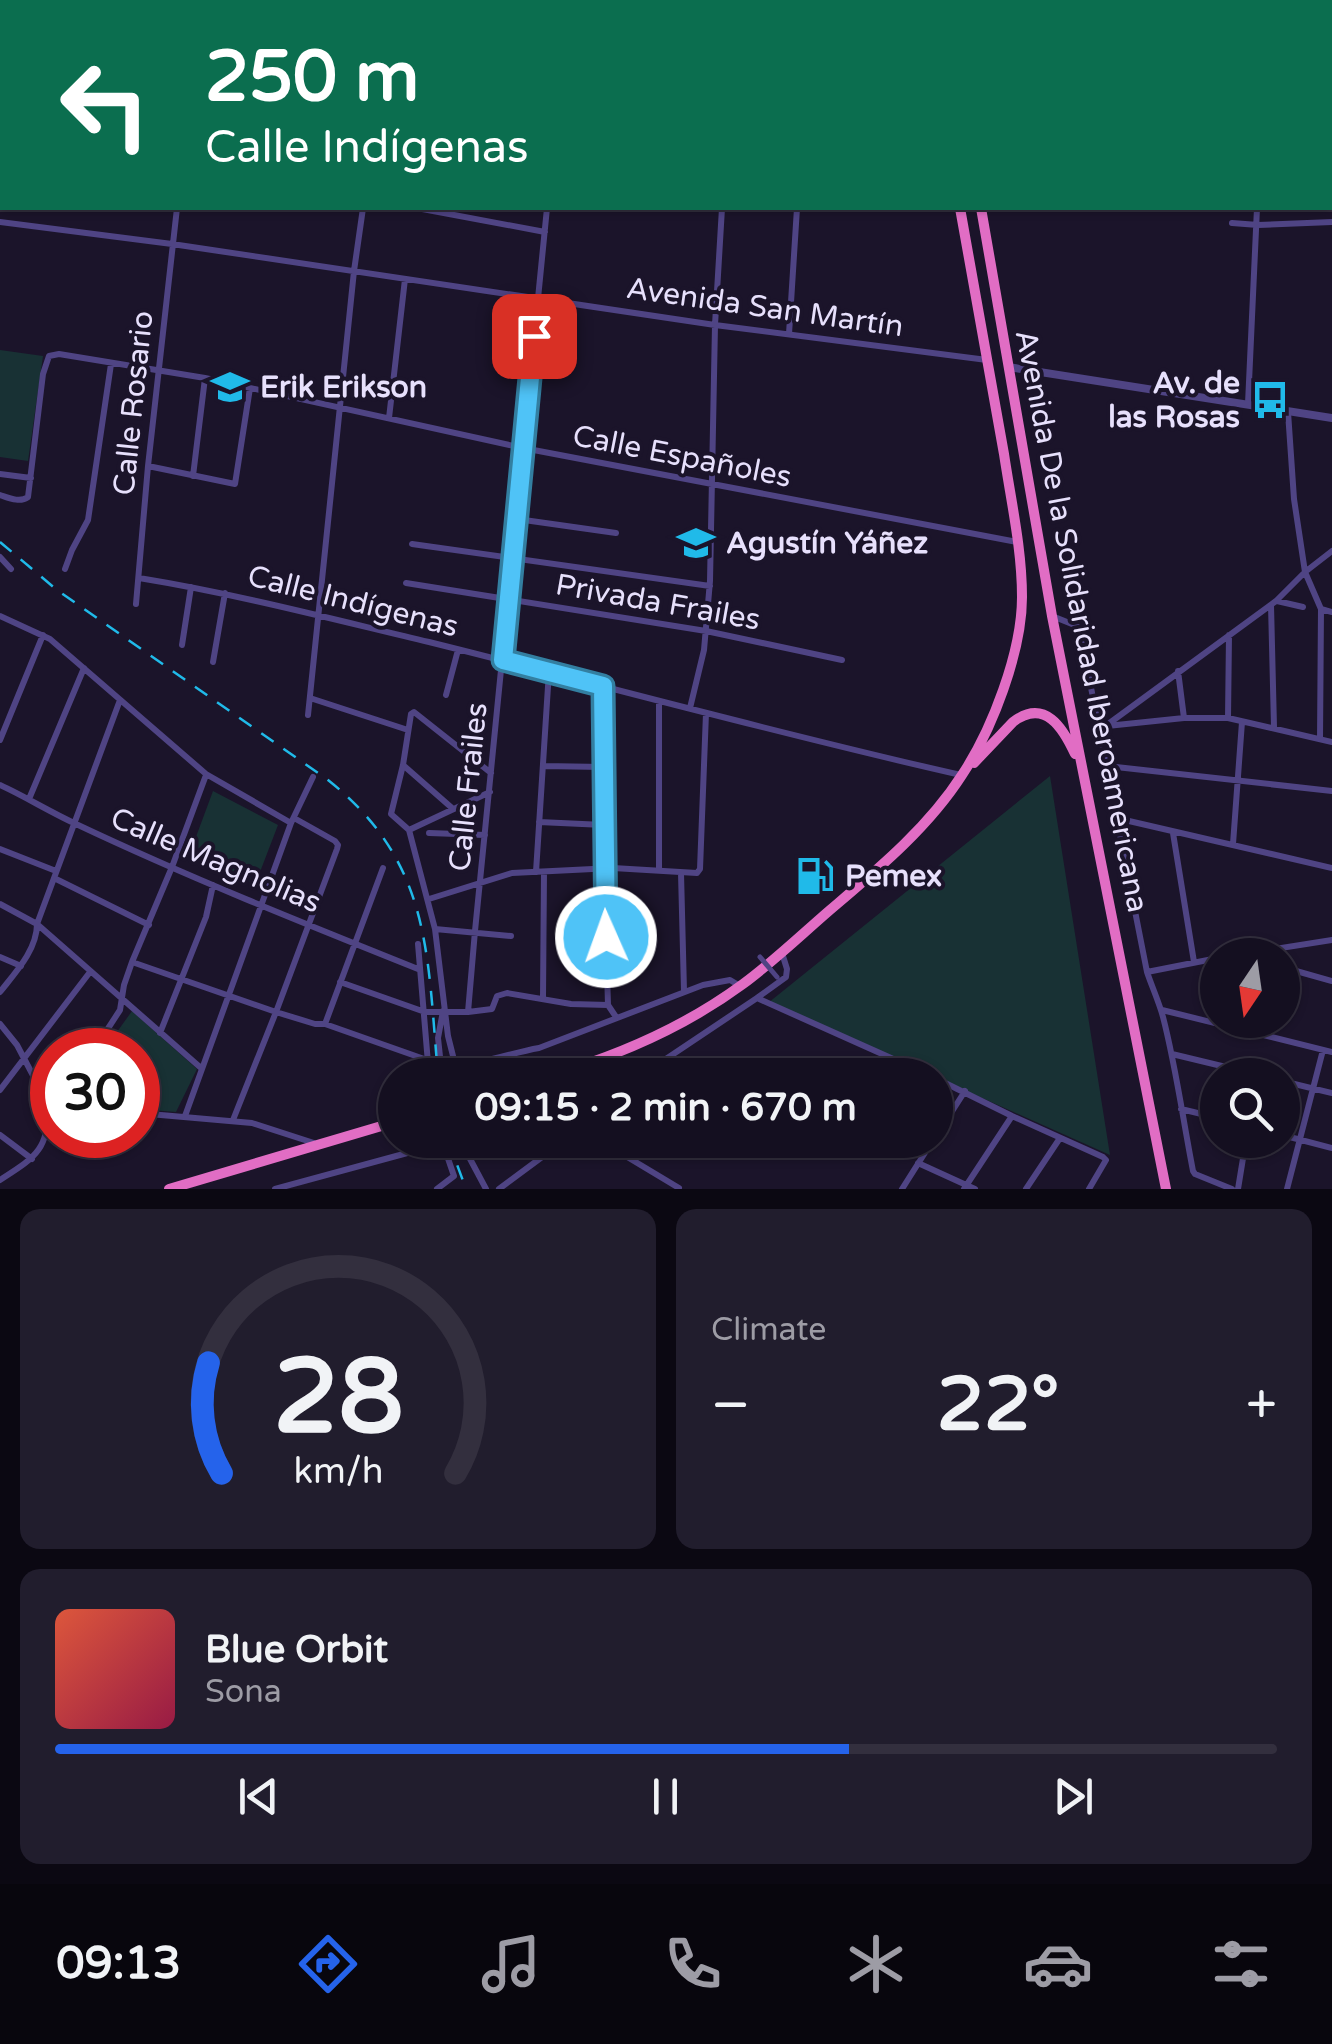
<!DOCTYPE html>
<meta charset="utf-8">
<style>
body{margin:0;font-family:"Varela Round",sans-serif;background:#211d2d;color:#f1f3f6;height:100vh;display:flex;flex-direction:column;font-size:38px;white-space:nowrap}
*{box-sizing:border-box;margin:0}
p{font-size:32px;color:#9d9ca5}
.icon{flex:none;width:55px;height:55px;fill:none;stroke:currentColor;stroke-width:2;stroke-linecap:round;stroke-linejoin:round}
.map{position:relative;height:1189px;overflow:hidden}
.details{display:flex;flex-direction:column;gap:20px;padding:20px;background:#0b0812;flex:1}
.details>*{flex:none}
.guide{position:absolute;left:0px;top:0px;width:1332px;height:210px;box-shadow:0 2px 8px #0004,0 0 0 2px #332f3e;background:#0b6e4f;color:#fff;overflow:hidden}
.needle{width:65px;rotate:193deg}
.tools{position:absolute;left:1200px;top:938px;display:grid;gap:20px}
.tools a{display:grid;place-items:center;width:100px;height:100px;border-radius:50%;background:#140f20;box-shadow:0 2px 8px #0004,0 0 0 2px #332f3e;font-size:50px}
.speed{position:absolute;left:30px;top:1028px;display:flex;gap:20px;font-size:50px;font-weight:700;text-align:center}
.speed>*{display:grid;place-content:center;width:130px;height:130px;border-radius:50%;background:#140f20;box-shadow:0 2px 8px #0004,0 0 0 2px #332f3e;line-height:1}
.speed .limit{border:15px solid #d22;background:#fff;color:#111}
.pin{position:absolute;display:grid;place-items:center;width:85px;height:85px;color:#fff;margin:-42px;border-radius:20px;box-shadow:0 5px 15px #0006}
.me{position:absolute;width:110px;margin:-55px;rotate:358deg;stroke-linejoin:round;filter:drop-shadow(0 0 8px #0008)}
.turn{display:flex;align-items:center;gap:35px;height:210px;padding:0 40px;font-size:45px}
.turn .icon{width:130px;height:130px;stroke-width:2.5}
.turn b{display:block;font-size:70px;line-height:85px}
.big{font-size:75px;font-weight:700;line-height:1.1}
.details .tile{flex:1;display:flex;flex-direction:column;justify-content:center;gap:15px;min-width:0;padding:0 35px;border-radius:20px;background:#211d2d}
.details .dial{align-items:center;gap:0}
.dial svg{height:260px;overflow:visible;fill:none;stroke:#332f3e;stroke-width:7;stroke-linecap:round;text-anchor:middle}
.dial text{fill:#f1f3f6;stroke:none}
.song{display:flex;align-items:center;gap:30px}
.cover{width:120px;height:120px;border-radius:15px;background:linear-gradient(135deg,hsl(10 70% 55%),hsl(340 70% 35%))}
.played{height:10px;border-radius:5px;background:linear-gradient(90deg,#2563eb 65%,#332f3e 65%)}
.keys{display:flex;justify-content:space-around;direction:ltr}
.heat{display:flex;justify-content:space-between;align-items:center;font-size:55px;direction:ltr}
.details .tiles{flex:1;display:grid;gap:20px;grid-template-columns:1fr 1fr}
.tile:last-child{grid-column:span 2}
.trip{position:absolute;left:378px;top:1058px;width:575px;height:100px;border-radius:50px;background:#140f20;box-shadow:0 2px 8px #0004,0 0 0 2px #332f3e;font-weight:700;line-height:100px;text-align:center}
.dock{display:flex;height:160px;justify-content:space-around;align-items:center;background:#08060d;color:#9d9ca5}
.dock .icon{width:70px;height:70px}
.dock .on{color:#2563eb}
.dock b{font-size:45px;color:#f1f3f6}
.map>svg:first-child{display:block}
</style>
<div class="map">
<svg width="1332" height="1189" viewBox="0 0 1332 1189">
<rect width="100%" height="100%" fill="#1b142a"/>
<path fill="#183134" d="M0,350L43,356L28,461L0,457Z
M1050,776L1110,1155L935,1077V1075H930L768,1003Z
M213,791L278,825L255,885L190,853Z
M132,1011L197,1069L176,1112L138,1109V1050H104Z"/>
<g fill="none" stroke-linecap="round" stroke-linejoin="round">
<path stroke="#4f4484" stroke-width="6" d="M386,0L397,2
M563,0V2
M19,2V0
M193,2V0
M1212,2V0
M0,151L2,136
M0,183L2,164
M417,208L545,232
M0,222L172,244L715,325L987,360
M1232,223L1258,225L1332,222
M789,334L797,208
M1248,404L1257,208
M1288,412L1294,499L1305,572L1321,609L1320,739
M389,418L405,279
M148,466L235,484L250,388
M0,474L31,478
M193,476L205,378
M0,495C9,498 20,503 28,497L43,374L49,356L59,354L205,378L523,448L1017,542
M517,519L616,533
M412,544L710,586
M0,557L11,569
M65,569L72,550L88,520L111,364
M139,578C237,594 332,619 429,642C606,686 783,735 961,775
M406,583L706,631L842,660
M1277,601L1303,607
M136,604L148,466L177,208
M1271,605L1274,727
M1321,609L1332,612
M0,616L50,639L206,774L291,823
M1052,616L1077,626L1084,652L1147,972C1152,987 1159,1002 1163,1017C1176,1067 1183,1120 1193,1171L1195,1174L1232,1189
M182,645L191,587
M213,662L225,593
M1178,671L1184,718
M603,686L604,869L608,1005L616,1017
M446,695L458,650
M310,698L408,730
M659,702V870
M690,708L704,650L710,581L715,325L722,208
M308,715L354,271L363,208
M1228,718L1229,635
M1107,726L1184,718H1228L1332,742
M1100,730L1276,601L1305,572L1332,551
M0,740L43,635
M403,765L452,808
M543,766L603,767
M1107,766L1332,791
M0,785C26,797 50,812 76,824C188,877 303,923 418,969
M29,799L84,668
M1116,818L1332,868
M539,822L604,825
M409,830L435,929L448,1036L455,1064L452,1075
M409,830L391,814L403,765L411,714L414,712L491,773
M409,830L490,792
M429,833L485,835
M1173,833L1194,962
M1233,844L1242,722
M0,849L56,871
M536,872L549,671
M681,873L684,991
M54,878L149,925
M429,899L512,873L613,868L697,873L700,869L706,713
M0,904L37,924L201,1068
M435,929L511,936
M418,944L429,1075
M782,953L787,969L786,977L757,998L929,1075
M1236,955L1332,940
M0,957L21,966
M132,962L276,1012L315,1024H325L427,1060
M1282,967L1332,981
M1147,972L1218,958
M340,982L425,1012H468L492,1009L497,996L507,993L571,1004L608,1005
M0,992C15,973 37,950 37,924L120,700
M543,998L544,872
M1162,1010L1332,1052
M468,1012L475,931L547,208
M0,1024L17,1045L48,1104C50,1150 34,1158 0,1180
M325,1024L383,868
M160,1033L206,917L213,885
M94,1050L120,1010L124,985L132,962L172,867L206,775
M1172,1054L1259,1075
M455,1064C485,1064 510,1053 539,1048L703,985L730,980L740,986
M442,1075L438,1038L443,1011
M642,1075L757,998
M935,1078L1012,1116L1103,1157L1106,1160L1089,1189
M1282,1081L1332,1093
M0,1090L90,972
M1181,1109L1218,1118
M138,1113L252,1123L314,1143
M185,1116L291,823L313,777
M233,1120L276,1012L337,849L338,845L335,841L294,818
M0,1135L32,1159
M1282,1135L1332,1148
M935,1138L965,1091
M460,1140L486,1189
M599,1140L679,1188
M918,1163L975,1189
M275,1189L433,1146L446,1140
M437,1189L454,1176L442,1141
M499,1189L565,1140
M902,1189L933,1140
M964,1189L1012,1116
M1026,1189L1060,1138
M1238,1189L1246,1140
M1287,1189L1323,1050"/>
<path stroke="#4f4484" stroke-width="8" d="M495,2L500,0
M539,2L543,0
M0,151H2
M0,164H2
M1008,367L1332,418"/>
<path stroke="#e16dc4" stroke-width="10" d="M912,0L914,2
M944,0V2
M970,2L971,0
M981,208L1052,616L1166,1189
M974,763L1013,722C1045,698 1063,728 1075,754
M552,1075C620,1055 686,1026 743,984C773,962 801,935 830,910C877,870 928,828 962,775C992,730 1022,652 1022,597C1022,549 1011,501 1004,454C990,372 975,290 960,208
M169,1189L395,1122"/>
<path stroke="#20bae9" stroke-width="2.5" stroke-dasharray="15 12" stroke-linecap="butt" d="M0,542L57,590L328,780C432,863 427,954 438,1075
M448,1140L466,1189"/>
<path stroke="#4f4484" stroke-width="5" d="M760,957L777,977"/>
</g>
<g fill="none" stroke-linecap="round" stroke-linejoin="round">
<g stroke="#337fa1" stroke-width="25">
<path id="route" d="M534,336L503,660L603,686L606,937"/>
</g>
<use href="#route" stroke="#4fc3f7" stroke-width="18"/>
</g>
<defs>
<g id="school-bare" transform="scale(3)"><path d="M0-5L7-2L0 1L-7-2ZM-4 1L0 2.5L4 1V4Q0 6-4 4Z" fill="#20bae9" stroke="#1b142a" stroke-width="2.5" paint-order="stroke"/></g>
<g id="bus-bare" transform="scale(3)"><path d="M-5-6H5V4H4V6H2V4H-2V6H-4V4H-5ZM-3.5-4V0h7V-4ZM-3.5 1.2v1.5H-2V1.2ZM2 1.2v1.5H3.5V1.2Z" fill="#20bae9" stroke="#1b142a" stroke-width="2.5" paint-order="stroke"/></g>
<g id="fuel-bare" transform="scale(3)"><path d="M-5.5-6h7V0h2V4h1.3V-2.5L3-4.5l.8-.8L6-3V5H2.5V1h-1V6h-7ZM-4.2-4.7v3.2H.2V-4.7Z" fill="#20bae9" stroke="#1b142a" stroke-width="2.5" paint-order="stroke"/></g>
</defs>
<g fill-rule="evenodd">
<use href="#school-bare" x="230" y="387"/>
<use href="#bus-bare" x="1270" y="400"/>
<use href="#school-bare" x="696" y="543"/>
<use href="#fuel-bare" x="815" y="876"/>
</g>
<g text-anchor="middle" stroke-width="8" stroke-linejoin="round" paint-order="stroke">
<g font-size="30" fill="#e7e0fc" stroke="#1b142a">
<text transform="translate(765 307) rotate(8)" y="10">Avenida San Martín</text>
<text transform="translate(133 403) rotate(-84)" y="10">Calle Rosario</text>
<text transform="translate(682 456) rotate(11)" y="10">Calle Españoles</text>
<text transform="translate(353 601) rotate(14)" y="10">Calle Indígenas</text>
<text transform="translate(658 602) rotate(10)" y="10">Privada Frailes</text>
<text transform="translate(1082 621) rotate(79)" y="10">Avenida De la Solidaridad Iberoamericana</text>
<text transform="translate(468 787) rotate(-84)" y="10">Calle Frailes</text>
<text transform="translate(216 860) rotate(23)" y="10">Calle Magnolias</text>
</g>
<g font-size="30" font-weight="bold" fill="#e7e0fc" stroke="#1b142a" text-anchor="start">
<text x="1240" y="393" text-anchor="end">Av. de<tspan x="1240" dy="34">las Rosas</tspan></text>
<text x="260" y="397">Erik Erikson</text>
<text x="726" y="553">Agustín Yáñez</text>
<text x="845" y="886">Pemex</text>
</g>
</g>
</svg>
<div class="tools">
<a><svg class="needle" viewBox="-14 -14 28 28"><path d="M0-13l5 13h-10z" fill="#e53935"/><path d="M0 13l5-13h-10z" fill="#9d9ca5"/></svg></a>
<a><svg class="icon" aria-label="search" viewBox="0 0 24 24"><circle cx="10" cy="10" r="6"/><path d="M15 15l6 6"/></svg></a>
</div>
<div class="speed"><div class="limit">30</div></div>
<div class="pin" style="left:534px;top:336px;background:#d93025"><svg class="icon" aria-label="arrive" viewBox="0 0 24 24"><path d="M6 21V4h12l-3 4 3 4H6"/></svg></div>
<svg class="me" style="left:606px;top:937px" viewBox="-20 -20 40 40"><circle r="17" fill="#4fc3f7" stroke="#fff" stroke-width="3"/><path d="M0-11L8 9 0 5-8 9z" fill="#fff"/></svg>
<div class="trip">09:15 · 2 min · 670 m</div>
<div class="guide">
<div class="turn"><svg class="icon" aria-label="left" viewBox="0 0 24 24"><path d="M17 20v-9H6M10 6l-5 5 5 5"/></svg><div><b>250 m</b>Calle Indígenas</div></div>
</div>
</div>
<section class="details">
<div class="tiles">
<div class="tile dial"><svg viewBox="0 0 100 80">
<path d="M14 69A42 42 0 1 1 86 69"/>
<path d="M14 69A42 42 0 0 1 10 35" stroke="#2563eb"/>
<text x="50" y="56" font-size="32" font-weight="700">28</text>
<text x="50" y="72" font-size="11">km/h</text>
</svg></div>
<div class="tile"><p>Climate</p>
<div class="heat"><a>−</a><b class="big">22°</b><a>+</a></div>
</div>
<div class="tile">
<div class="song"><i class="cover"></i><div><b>Blue Orbit</b><p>Sona</p></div></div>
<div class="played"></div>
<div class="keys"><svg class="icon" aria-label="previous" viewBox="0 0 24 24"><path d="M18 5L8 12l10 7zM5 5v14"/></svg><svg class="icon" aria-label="pause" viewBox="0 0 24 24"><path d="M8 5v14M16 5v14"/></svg><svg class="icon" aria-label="next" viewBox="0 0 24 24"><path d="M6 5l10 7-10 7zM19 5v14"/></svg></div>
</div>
</div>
</section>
<nav class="dock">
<b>09:13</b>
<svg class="icon on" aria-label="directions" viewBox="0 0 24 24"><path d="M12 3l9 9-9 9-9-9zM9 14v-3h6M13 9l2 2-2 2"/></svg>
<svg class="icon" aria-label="music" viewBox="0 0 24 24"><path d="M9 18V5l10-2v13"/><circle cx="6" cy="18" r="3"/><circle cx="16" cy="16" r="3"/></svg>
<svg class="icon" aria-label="phone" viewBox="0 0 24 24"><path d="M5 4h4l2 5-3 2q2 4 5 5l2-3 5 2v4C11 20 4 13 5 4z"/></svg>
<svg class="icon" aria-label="climate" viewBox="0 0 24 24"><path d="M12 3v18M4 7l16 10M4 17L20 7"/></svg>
<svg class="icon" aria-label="car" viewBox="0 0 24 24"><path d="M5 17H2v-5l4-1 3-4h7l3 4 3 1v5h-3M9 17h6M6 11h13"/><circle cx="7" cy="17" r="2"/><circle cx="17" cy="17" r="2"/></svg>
<svg class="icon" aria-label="filters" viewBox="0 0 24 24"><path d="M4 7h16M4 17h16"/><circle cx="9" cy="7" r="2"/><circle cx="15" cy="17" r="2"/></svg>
</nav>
